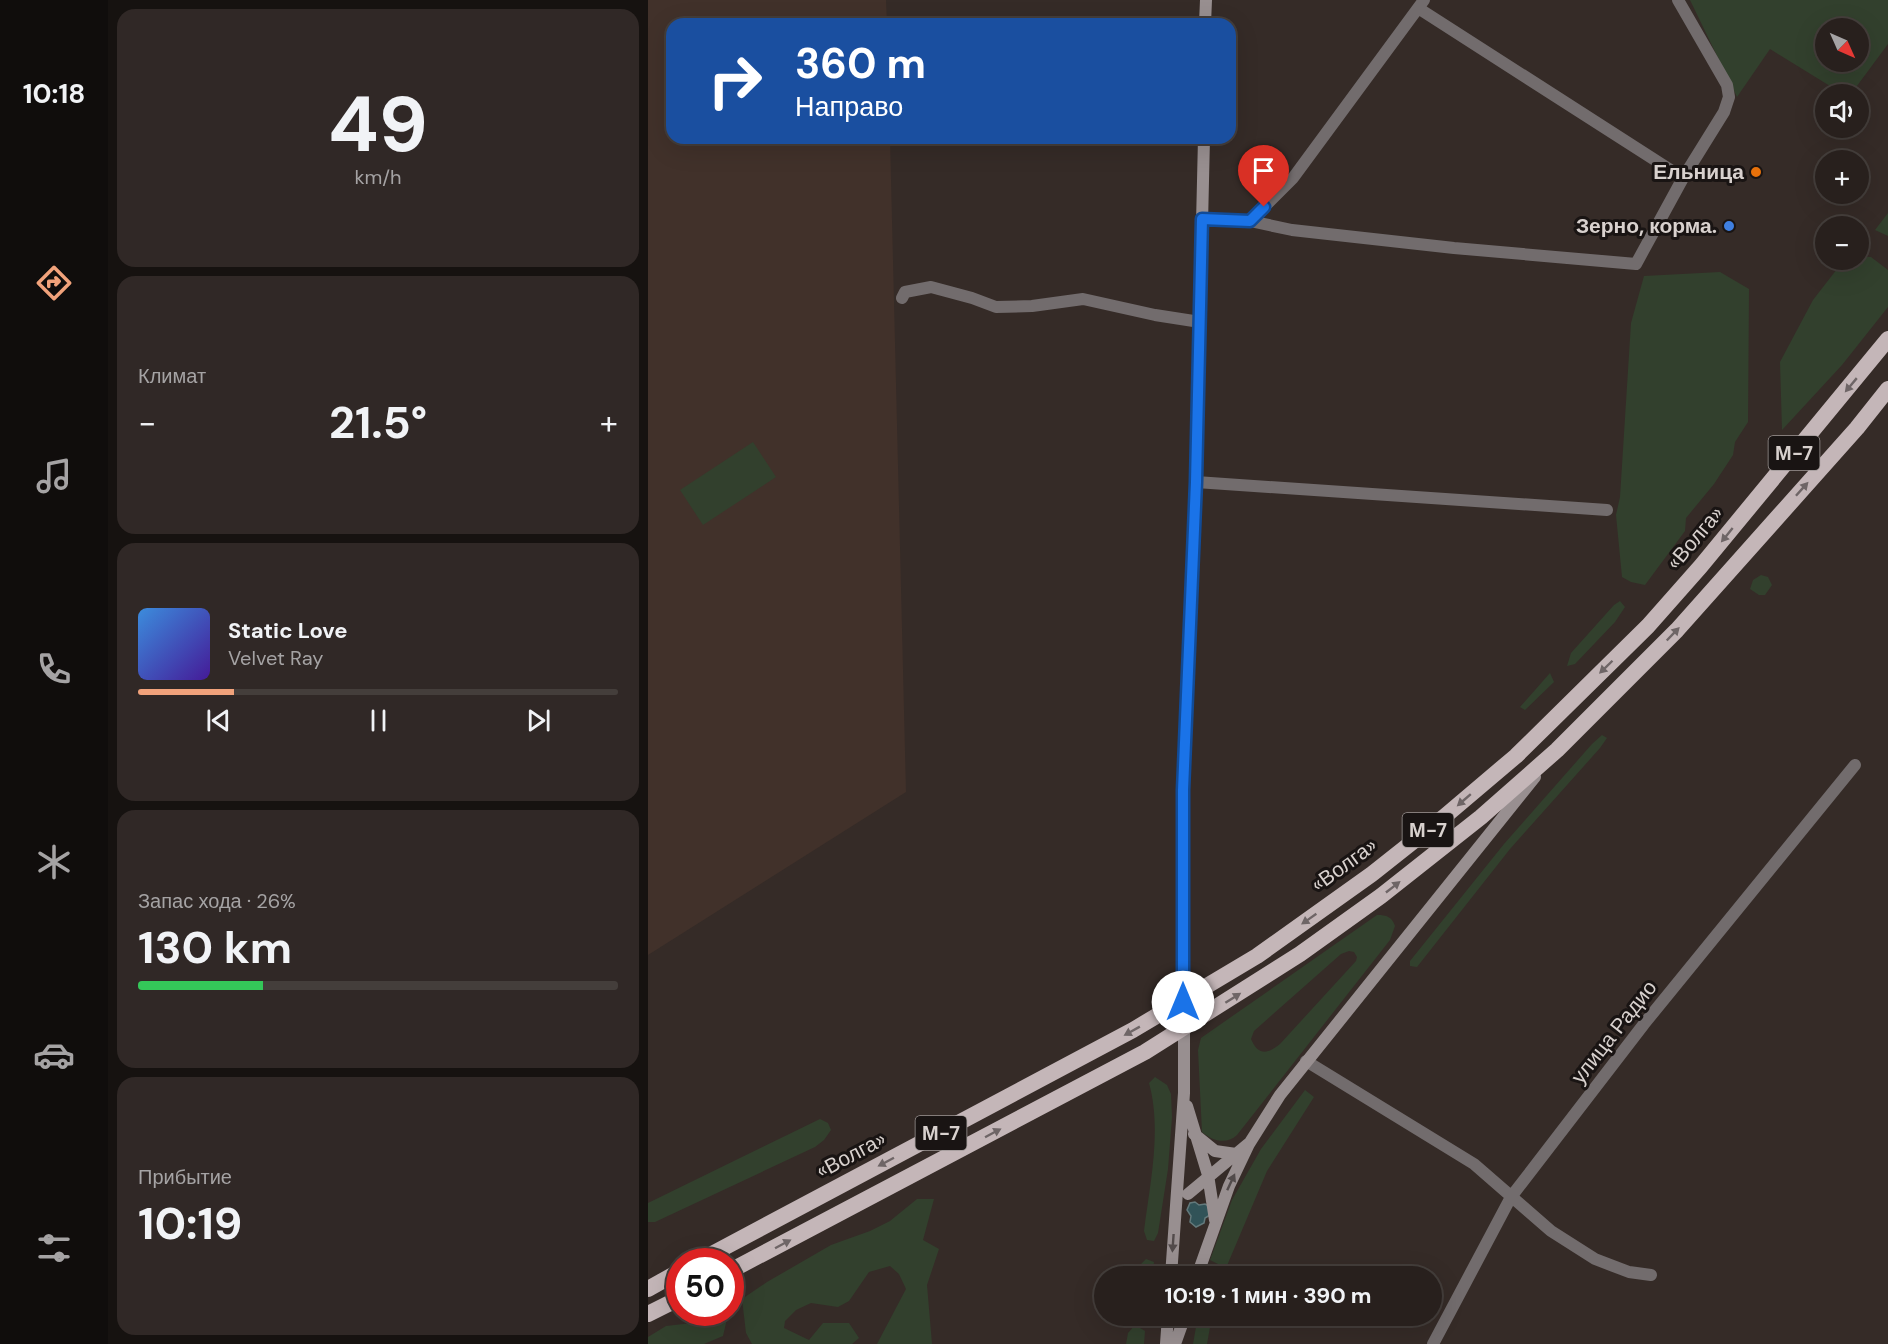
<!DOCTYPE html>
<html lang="ru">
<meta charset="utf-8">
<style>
body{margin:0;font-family:"DM Sans",sans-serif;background:#302826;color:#f1f3f6;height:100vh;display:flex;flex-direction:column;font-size:22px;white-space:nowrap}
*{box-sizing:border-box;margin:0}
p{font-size:20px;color:#a5a3a4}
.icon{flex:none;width:33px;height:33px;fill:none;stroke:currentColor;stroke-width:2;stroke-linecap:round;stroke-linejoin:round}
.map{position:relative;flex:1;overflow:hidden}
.side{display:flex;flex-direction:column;gap:9px;padding:9px;background:#161210;width:540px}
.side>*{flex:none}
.top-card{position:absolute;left:18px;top:18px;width:570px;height:126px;border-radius:18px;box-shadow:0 6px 24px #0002,0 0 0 2px #443e3b;background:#1a4fa0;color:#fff;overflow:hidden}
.needle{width:39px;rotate:135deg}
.tools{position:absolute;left:1167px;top:18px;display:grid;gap:12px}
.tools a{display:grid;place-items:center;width:54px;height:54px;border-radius:50%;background:#28201d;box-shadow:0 6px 24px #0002,0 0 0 2px #443e3b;font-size:30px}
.speed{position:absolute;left:18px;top:1248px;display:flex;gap:12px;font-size:30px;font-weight:700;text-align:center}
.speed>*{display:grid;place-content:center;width:78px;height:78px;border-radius:50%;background:#28201d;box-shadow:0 6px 24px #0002,0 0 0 2px #443e3b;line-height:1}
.speed .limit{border:9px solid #d22;background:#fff;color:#111}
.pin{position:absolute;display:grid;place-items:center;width:51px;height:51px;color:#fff;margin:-62px -26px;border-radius:50% 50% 50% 0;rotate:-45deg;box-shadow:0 0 6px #0007}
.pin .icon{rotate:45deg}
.me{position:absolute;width:66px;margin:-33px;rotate:0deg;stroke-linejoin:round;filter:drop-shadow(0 0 4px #0008)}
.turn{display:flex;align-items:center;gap:21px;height:126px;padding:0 30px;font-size:27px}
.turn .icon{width:78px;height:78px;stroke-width:2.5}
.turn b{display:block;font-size:42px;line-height:51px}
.big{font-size:45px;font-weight:700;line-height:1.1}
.side .widget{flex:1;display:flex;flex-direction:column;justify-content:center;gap:9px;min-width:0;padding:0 21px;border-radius:18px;background:#302826}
.side .dial{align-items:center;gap:0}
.dial b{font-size:78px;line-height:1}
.song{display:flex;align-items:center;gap:18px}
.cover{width:72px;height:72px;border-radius:9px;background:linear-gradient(135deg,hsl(210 70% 55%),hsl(260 70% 35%))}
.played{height:6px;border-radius:3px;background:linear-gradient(90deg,#f1a27b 20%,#443e3b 20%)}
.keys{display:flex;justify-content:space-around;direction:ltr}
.heat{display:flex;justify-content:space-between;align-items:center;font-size:33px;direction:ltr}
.charge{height:9px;border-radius:4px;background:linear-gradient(90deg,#34c759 26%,#443e3b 0)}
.trip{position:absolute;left:446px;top:1266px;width:348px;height:60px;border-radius:30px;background:#28201d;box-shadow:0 6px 24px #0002,0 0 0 2px #443e3b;font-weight:700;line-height:60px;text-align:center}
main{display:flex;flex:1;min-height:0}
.tabs{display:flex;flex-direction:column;width:108px;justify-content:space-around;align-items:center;background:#100d0c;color:#a5a3a4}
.tabs .icon{width:42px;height:42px}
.tabs .current{color:#f1a27b}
.tabs b{font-size:27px;color:#f1f3f6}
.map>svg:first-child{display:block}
</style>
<main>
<nav class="tabs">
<b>10:18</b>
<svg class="icon current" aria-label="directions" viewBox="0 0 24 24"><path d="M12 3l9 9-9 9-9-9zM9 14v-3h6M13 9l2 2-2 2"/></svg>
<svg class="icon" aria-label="music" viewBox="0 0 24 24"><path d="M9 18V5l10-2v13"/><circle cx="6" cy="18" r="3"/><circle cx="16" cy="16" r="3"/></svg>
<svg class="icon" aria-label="phone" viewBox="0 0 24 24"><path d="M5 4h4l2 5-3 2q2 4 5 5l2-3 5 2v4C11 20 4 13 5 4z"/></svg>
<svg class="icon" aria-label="climate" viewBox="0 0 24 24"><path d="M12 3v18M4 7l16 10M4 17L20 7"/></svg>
<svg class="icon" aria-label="car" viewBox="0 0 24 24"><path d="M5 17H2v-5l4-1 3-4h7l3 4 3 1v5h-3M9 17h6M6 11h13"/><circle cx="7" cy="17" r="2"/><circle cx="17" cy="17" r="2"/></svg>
<svg class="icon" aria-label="filters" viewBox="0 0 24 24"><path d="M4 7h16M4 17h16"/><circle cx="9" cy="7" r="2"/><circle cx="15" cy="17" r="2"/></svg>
</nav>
<section class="side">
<div class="widget dial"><b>49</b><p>km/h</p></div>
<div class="widget"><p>Климат</p>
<div class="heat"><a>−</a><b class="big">21.5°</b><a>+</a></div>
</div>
<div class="widget">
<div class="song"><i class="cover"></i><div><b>Static Love</b><p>Velvet Ray</p></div></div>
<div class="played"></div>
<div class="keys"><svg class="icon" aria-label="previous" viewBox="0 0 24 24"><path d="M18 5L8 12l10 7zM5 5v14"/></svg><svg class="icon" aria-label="pause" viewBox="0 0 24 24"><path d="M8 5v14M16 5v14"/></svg><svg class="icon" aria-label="next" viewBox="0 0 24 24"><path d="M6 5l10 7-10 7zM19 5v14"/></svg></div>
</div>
<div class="widget"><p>Запас хода · 26%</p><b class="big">130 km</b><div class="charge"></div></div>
<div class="widget"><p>Прибытие</p><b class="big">10:19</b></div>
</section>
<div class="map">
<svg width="1240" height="1344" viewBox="0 0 1240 1344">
<rect width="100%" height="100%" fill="#352b27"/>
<path fill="#41312a" d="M0,0H238L239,24H24V138H242L258,792L0,955Z"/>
<path fill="#32402d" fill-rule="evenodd" d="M1042,0H1240V44L1203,94H1195L1122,49L1089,97ZM1178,28H1210V62H1178Z
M1240,213V236L1227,230Z
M1211,257H1223L1240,270V307L1194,365L1134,430L1132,362L1165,300L1196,260H1210Z
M1072,272L1101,289L1100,422L1087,442L1085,455L1066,484L1038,518L1037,531L997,585L983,582L974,577L968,515L972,497L983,323L996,276Z
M105,442L128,477L55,525L32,490Z
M1113,575L1120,577L1124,585L1117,595H1111L1102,589L1105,580Z
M972,601L977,607L967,622L927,664L919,666L923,653L966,605Z
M902,673L906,682L877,710L872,707Z
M954,735L959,738L952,748L862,849L769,967L762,966V961L856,844L944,744Z
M729,915C739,915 744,917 747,926L742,940L589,1135C578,1145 565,1141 554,1132L550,1050L553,1038ZM701,951L706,952L709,957L708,961L632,1044C620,1054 610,1056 603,1039L606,1031L693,954Z
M507,1077L519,1085L523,1094L524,1117L520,1169L510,1233L506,1241L499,1240L496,1231C502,1183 514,1130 501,1083Z
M657,1090L666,1097L619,1171L578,1268L562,1260L584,1200L613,1149Z
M172,1119L180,1123L183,1130L176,1140L167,1147L7,1222H0V1203Z
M269,1199H286L275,1240L291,1249L279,1285L284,1344H229L258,1289L251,1274L242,1266L221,1272L201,1301L190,1307L163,1303L148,1310L137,1321L136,1328L161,1340L175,1323H201L211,1338L204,1344H104L98,1333L94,1299L119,1282L183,1245L222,1231L242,1221Z
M498,1259L506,1262L504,1276H490L492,1265Z
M550,1316H564L559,1344H545Z
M79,1319L75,1336L56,1344H0V1337L18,1326Z
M487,1325L497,1331L496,1344H478L480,1333Z"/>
<path fill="#315358" stroke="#63797b" stroke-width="1.5" d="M547,1202L551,1205L557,1204L561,1206L562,1215L557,1218L556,1223L548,1227L542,1222L543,1216L539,1210L542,1203Z"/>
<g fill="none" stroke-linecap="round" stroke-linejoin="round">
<path stroke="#726c6d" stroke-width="12" d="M770,8L1035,178
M554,220L602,221L644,230L806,248L988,264L1035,178L1076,112L1081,97L1079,85L1030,0
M602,221L645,178L776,0
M254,298L257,292L283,287L324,298L348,307L384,306L435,299L507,315L552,322
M548,482L959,510
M658,1061L826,1164L903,1231L947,1259L981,1272L1003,1275
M785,1344L863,1197L996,1024L1207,765"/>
<path stroke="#988f90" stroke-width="12" d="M557,24L558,0
M535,1002V790L548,482L556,138
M539,1106L560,1175L567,1220
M546,1134L567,1151L588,1154L600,1144
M540,1194L588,1154
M523,1276L536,1093V1029
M549,1276L581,1186L601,1144L632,1095L887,777
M518,1344L520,1316
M527,1344L537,1316"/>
<path stroke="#c4b6b8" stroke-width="16" d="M49,1262L485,1030L609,956L724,874L796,817L868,756L1000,626L1053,566L1240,339
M82,1271L497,1052L652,954L733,896L833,817L909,750L1029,630L1209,428L1240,389
M0,1289L32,1271
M0,1314L32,1298"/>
</g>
<defs><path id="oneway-solid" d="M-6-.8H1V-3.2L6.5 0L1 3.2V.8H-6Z" transform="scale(1.5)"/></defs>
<g fill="#6e6566">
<use href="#oneway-solid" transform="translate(1203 385) rotate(130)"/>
<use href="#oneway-solid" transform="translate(1154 489) rotate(-48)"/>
<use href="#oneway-solid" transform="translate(1079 535) rotate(129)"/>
<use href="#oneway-solid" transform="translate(1025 634) rotate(-46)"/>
<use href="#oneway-solid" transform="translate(958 667) rotate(136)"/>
<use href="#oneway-solid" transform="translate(816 800) rotate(139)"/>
<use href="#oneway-solid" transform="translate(745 887) rotate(-38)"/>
<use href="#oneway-solid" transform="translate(661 919) rotate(145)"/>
<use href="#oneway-solid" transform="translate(585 998) rotate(-32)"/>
<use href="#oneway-solid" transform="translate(484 1031) rotate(151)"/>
<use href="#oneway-solid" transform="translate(345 1133) rotate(-28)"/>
<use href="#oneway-solid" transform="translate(238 1162) rotate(152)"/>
<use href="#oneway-solid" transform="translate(135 1244) rotate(-28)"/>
</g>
<g fill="#524b4b">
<use href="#oneway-solid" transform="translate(583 1182) rotate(-65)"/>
<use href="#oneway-solid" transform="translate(525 1243) rotate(94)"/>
</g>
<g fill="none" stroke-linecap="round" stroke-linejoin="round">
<g stroke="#114b97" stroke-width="15">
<path id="route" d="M535,1002V790L548,482L554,219L602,221L616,207"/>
</g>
<use href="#route" stroke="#1a73e8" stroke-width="10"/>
</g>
<circle fill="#e8710a" stroke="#191413" stroke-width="2" cx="1108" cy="172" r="6"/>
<circle fill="#3f7fe0" stroke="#191413" stroke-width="2" cx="1081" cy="226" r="6"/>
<g text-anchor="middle" stroke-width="6" stroke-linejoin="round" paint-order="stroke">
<g fill="#191413" stroke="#9f9896" stroke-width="1.5">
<rect x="1120.5" y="436" width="51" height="34" rx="4.5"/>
<rect x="754.5" y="813" width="51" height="34" rx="4.5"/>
<rect x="267.5" y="1116" width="51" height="34" rx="4.5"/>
</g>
<g font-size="20" font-weight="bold" fill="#d8d1ce">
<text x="1146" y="460">М-7</text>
<text x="780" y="837">М-7</text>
<text x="293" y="1140">М-7</text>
</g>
<g font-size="21" font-weight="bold" fill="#d8d1ce" stroke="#191413" text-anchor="end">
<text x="1096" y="179">Ельница</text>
<text x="1069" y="233">Зерно, корма.</text>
</g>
<g font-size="21" fill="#d8d1ce" stroke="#191413">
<text transform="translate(1047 538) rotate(-50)" y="7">«Волга»</text>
<text transform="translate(696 865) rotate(-36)" y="7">«Волга»</text>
<text transform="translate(966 1032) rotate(-52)" y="7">улица Радио</text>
<text transform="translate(203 1155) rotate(-28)" y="7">«Волга»</text>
</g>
</g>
</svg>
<div class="tools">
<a><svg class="needle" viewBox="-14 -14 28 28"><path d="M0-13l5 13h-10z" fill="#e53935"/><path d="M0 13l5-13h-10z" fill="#a5a3a4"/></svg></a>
<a><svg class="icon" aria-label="sound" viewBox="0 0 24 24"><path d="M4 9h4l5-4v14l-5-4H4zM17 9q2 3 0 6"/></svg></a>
<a>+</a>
<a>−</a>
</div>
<div class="speed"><div class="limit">50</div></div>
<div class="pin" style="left:616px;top:207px;background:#d93025"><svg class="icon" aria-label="arrive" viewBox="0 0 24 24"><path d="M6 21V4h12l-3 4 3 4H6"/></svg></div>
<svg class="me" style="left:535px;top:1002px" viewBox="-20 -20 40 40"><circle r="19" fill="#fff"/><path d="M0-13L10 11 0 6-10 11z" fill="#1a73e8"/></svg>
<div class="trip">10:19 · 1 мин · 390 m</div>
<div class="top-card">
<div class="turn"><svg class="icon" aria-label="right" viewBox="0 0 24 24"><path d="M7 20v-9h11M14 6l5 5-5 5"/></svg><div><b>360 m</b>Направо</div></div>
</div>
</div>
</main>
